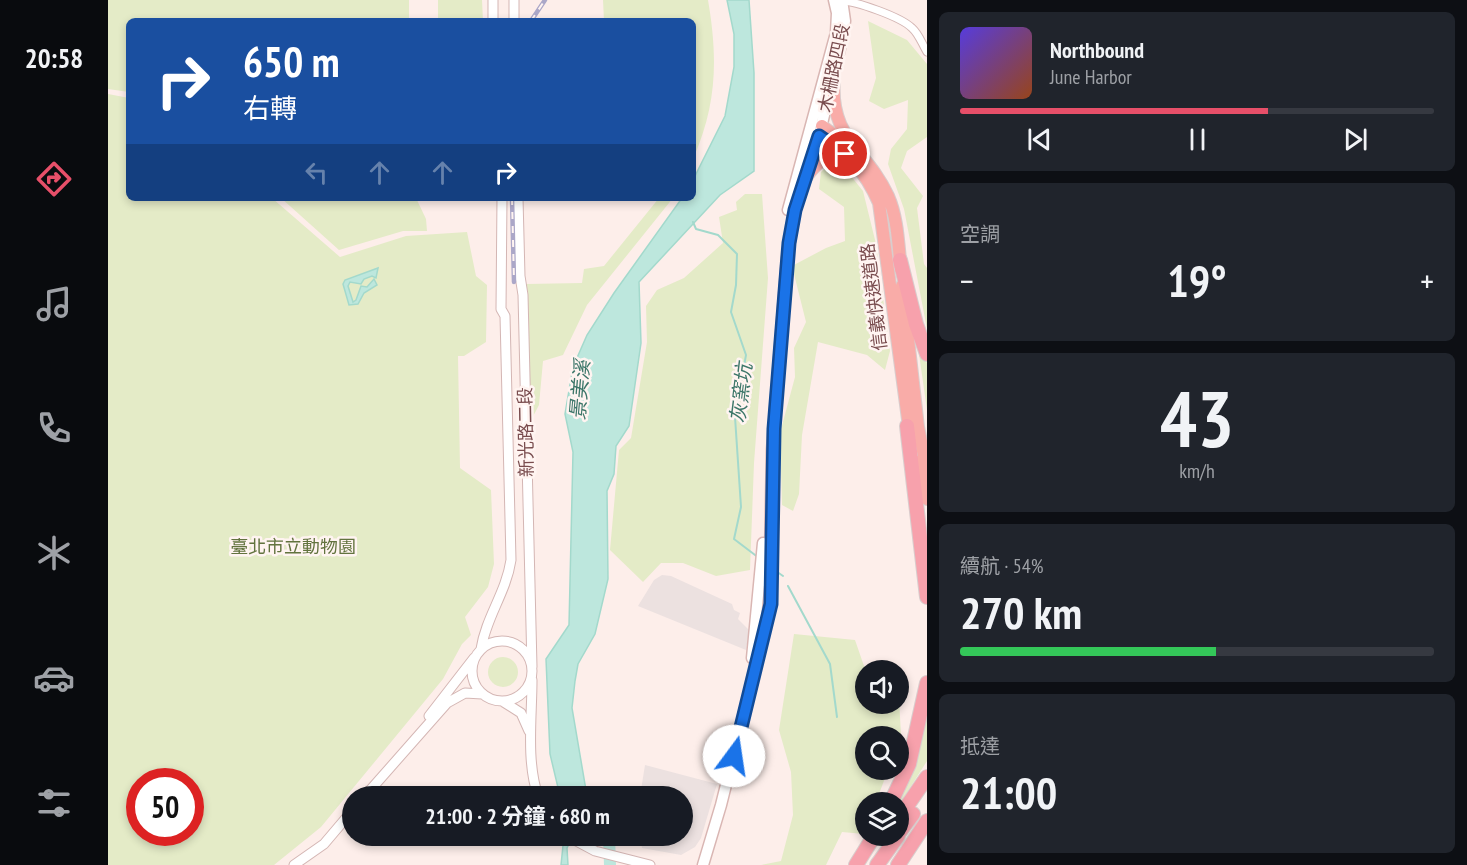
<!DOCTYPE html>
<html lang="zh-TW">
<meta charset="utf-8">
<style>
body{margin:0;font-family:"PT Sans Narrow","Noto Sans TC",sans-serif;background:#20242c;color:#f1f3f6;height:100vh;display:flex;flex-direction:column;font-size:22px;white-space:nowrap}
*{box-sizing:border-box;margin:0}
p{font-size:20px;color:#9ea1a6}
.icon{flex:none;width:33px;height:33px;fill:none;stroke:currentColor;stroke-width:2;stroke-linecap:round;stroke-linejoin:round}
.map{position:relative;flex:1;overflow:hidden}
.drawer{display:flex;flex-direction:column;gap:12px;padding:12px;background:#0d0f14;width:540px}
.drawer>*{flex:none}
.top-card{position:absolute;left:18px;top:18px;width:570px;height:183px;border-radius:9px;box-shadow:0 3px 9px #0003;background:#1a4fa0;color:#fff;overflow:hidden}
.fabs{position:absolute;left:747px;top:660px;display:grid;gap:12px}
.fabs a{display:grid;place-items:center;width:54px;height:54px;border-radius:50%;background:#171b24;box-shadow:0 3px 9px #0003;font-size:30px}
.speed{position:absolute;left:18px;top:768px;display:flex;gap:12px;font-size:30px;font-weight:700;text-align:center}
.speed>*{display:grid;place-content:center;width:78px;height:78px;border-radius:50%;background:#171b24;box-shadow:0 3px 9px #0003;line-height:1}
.speed .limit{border:9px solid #d22;background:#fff;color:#111}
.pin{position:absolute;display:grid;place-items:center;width:51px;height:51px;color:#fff;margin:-26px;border:3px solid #fff;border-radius:50%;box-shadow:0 2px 6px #0007}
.me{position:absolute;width:66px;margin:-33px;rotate:14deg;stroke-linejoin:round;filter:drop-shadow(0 0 4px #0008)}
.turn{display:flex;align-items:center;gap:21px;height:126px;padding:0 18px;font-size:27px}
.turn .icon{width:78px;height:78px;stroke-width:2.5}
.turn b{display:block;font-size:42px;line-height:51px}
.lanes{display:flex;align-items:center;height:57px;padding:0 18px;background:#0003;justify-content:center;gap:30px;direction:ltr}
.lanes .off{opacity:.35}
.big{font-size:45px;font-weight:700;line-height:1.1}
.drawer .tile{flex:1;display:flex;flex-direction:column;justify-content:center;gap:9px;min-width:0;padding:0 21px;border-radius:9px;background:#20242c}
.drawer .dial{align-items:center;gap:0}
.dial b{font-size:78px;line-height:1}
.song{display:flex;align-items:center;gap:18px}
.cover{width:72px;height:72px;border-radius:9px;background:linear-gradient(135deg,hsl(250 70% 55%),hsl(20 70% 35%))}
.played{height:6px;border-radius:3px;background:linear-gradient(90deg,#e74f69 65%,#363941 65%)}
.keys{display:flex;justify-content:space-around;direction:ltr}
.heat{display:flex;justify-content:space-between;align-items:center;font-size:33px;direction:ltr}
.charge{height:9px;border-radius:4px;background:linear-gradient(90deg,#34c759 54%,#363941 0)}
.trip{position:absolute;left:234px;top:786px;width:351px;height:60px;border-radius:30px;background:#171b24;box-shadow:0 3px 9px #0003;font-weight:700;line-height:60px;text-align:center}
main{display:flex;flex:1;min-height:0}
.tabs{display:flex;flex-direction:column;width:108px;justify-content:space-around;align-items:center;background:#090b0e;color:#9ea1a6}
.tabs .icon{width:42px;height:42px}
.tabs .selected{color:#e74f69}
.tabs b{font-size:27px;color:#f1f3f6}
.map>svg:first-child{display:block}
</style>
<main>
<nav class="tabs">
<b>20:58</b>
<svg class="icon selected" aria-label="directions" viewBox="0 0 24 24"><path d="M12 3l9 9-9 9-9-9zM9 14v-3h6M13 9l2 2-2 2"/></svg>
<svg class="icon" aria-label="music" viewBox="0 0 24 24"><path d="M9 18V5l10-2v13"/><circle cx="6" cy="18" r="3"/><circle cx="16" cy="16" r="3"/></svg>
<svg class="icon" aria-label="phone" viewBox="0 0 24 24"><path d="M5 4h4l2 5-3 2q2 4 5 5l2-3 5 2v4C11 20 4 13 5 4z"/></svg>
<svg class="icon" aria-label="climate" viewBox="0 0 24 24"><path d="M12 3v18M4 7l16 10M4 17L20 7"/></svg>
<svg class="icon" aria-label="car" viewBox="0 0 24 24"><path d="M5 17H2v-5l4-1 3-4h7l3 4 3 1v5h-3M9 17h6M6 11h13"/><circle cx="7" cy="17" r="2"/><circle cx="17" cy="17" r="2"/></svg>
<svg class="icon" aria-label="filters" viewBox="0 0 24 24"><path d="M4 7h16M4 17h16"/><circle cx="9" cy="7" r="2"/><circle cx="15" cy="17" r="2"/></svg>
</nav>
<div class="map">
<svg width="819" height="865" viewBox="0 0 819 865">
<rect width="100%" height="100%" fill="#fdeeea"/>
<path fill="#ece1e0" d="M554,575L563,576L624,604L626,610L632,613L630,619L641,630L638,650L530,606L546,580Z
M537,765L609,784L593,838L587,847L573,855L534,848L532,836H574V796H527L528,790H533Z"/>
<path fill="#e4ebc7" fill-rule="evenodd" d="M0,0H301V21H21V92L0,89Z
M330,0H374L375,21H330Z
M495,0H600C610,58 609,105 585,159V21H496Z
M760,21L799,40L819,64V137L799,151L793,168L815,196L809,208L816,264L819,268V329L796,209L780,164L783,149L799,129L800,100L776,109L761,101L768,78Z
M0,94L21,98V198H164L232,257L298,236L359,232L368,276L379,285L378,342L356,356H350L352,468L383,490L386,564L380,587L357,617L363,635L354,644L335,679L213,827L166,865H0ZM32,782H82V832H32Z
M726,166L738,170L755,191L768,244L782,351L777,370L759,355L710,342L694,435L691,494L685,511L674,505L672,433L687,377L686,348L698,322L684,266L718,248L737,241L736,207L711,189L713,172L718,167Z
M637,194H654L660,278L646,463L642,570L608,576L575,563H553L535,582L502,550L511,450L523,438L539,342L538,306L549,290L576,278L615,243L611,217L629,210L628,202Z
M173,198H308L318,219L319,231H295L231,250Z
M551,198H565L479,305L455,355L435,361L431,405L421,424L418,284L474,283L476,269L496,266Z
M810,347L819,363V410Z
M686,634L747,640L756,666L762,670H758V704H790L791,697L793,736L791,743L790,736H758V770H780L768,802H758L756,834L734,832L718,865H653L673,861L685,815L683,772L671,730Z
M380 672a15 15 0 1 1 30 0a15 15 0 1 1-30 0Z
M819,718V761L791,805L790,802H787L805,766Z"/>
<path fill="#bde7dd" stroke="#a3d9cc" stroke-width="1.5" d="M619,0H641L646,73V171L612,195L531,282L533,343L521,426L508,446L506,474L499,491L500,579L487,634L470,664L467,681L464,708L479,796H452L442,754L438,659L461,625L465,452L457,414L465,367L479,335L506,293L574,198H585V180L617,116L626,67V34Z
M270,268L268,278L264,276L256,279L253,284L242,282L240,286L245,302L248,300L253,286L259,287L266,279L269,285L256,293L250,304L241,305L235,284L237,280Z
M456,836H465L459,848L460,865H453Z"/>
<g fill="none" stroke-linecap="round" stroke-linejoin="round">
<path stroke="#a3d9cc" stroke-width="2" d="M585,222L588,229L610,235L629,254L628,285L623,312L638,355L627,417L633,507L626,539L651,558
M665,569L675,576
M680,586L722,664L729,717"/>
<path stroke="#bde7dd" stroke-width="12" d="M501,836L502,865"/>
<g stroke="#d4b6b4" stroke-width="9">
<path id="minor" d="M733,1C748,1 793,17 804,28C811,34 814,44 819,52"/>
</g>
<g stroke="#d4b6b4" stroke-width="11">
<path id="tertiary" d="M385,0V21
M406,0V21
M410,198L412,276L415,295L424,667
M364 671a30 30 0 1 1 60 0a30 30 0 1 1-60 0Z
M373,649C378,617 398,593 403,560L397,316L393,309L394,198
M424,680C424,717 418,761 430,796
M394,701L413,713L421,731
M321,716L366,658
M257,796L339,703L357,693L374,694
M459,836L487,851L542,865
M186,865L216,844L244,811"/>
</g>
<g stroke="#d9b6b3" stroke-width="13">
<path id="secondary" d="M680,210L728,33L729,13L726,0
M644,658L655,543
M595,865L613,805L661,613L664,450L679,258L687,210L711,136L734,40L737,21L734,0"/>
</g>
<g stroke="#d9cdcd" stroke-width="14">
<path id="trunk" d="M726,78C721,140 758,148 780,196C790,219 790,244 793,269
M714,126L738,144
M711,136C739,150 759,175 771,203L802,434
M697,179C709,161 720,152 742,162
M794,286L810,427L819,470
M809,462L819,499"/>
</g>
<g stroke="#d9cdcd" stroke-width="16">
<path id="motorway" d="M792,260L808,324L819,354
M799,426L819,597
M783,802L801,764L819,683
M790,819L819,777
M790,834L805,814
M748,865L766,836
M769,865L790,836
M790,865L819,821"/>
</g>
<use href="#minor" stroke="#fff" stroke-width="7"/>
<use href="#tertiary" stroke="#fff" stroke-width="9"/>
<use href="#secondary" stroke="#fff" stroke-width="10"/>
<use href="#trunk" stroke="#f9aca8" stroke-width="12"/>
<use href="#motorway" stroke="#f7a1ac" stroke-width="14"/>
<g stroke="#aba7c8" stroke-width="4.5">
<path id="rail" d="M423,21L437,0
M404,198L406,282"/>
</g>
<use href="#rail" stroke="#fff4f1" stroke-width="2" stroke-dasharray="7" stroke-linecap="butt"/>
</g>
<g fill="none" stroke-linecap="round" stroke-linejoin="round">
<g stroke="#114b97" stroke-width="15">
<path id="route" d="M626,756L663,604L666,429L681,243L687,210L711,136L737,154"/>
</g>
<use href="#route" stroke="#1a73e8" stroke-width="10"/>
</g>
<g text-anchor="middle" stroke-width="5" stroke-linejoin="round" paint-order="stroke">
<g font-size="18" fill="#794c4e" stroke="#fff4f1">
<text transform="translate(726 68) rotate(-78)" y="6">木柵路四段</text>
<text transform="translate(766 297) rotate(-97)" y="6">信義快速道路</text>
<text transform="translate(418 432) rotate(-91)" y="6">新光路二段</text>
</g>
<g font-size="18" fill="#62733e" stroke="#fff4f1">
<text x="185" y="553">臺北市立動物園</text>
</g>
<g font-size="20" font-style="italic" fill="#3c7669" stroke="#fff4f1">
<text transform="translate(472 390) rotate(-85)" y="7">景美溪</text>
<text transform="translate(633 393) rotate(-83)" y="7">灰窯坑</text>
</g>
</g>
</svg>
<div class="fabs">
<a><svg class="icon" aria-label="sound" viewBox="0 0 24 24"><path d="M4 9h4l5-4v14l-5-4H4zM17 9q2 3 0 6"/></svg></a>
<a><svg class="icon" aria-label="search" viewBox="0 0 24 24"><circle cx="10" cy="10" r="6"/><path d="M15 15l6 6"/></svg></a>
<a><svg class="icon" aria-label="layers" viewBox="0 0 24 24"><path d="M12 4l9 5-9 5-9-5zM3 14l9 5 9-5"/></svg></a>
</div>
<div class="speed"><div class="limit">50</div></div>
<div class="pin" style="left:737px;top:154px;background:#d93025"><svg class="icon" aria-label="arrive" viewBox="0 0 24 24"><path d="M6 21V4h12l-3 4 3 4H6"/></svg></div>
<svg class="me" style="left:626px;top:756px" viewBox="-20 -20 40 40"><circle r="19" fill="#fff"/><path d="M0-13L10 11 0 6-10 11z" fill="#1a73e8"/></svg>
<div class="trip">21:00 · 2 分鐘 · 680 m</div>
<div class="top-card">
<div class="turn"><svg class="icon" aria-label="right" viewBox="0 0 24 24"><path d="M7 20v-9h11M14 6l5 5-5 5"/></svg><div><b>650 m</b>右轉</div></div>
<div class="lanes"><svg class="icon off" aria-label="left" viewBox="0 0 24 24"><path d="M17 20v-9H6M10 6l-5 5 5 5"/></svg><svg class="icon off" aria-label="ahead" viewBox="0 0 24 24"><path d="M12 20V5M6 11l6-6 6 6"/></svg><svg class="icon off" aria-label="ahead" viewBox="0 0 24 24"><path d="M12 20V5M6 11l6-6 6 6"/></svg><svg class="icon" aria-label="right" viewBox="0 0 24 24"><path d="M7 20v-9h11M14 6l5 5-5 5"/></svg></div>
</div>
</div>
<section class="drawer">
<div class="tile">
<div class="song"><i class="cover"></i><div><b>Northbound</b><p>June Harbor</p></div></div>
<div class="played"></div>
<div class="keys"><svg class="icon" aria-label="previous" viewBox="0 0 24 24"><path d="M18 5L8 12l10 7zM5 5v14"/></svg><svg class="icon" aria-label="pause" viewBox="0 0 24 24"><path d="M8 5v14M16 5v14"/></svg><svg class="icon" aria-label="next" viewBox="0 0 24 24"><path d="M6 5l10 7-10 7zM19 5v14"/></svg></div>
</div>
<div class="tile"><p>空調</p>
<div class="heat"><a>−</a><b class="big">19°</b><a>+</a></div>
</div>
<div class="tile dial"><b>43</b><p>km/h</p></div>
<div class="tile"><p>續航 · 54%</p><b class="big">270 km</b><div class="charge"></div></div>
<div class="tile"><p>抵達</p><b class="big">21:00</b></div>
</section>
</main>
